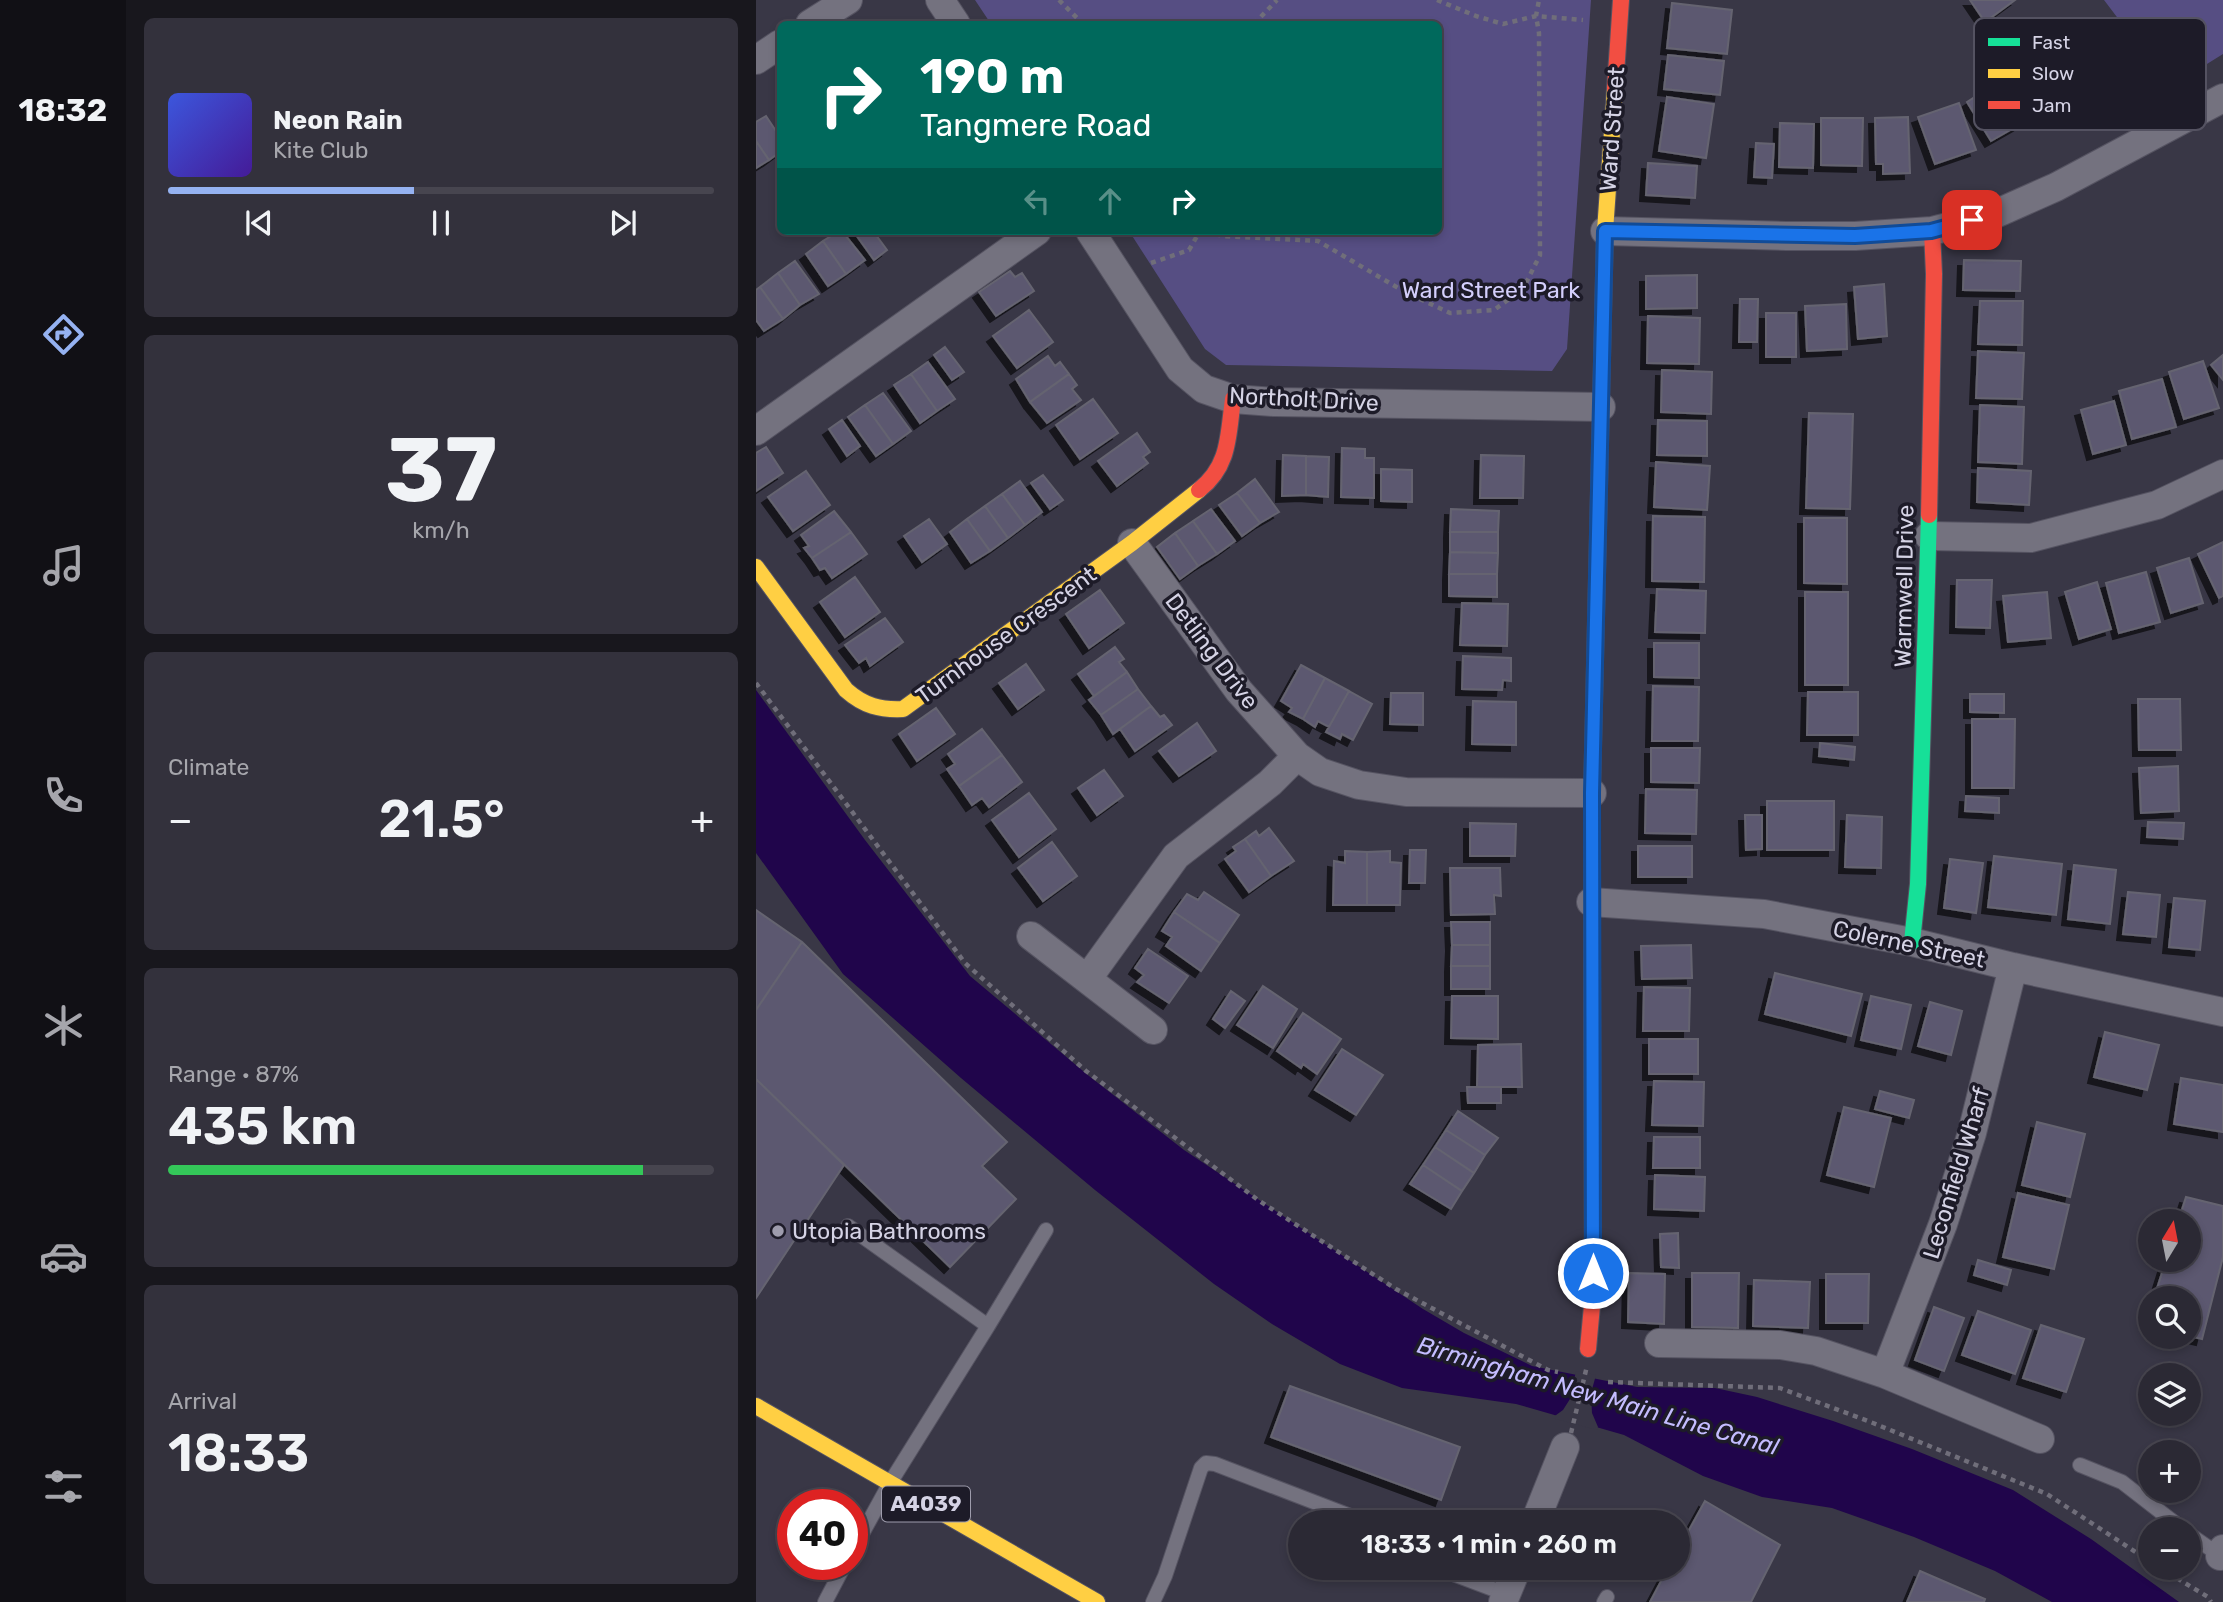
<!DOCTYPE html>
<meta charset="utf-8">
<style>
body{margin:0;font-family:Rubik,sans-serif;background:#33313c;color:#f1f3f6;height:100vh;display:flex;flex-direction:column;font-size:26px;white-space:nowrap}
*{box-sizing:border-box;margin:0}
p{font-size:23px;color:#a6a6ac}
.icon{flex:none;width:38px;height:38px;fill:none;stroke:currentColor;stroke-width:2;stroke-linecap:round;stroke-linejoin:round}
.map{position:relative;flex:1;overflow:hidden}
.panel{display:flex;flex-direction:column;gap:18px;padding:18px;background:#18171d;width:630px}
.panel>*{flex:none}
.guide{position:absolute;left:21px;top:21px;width:665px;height:214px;border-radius:10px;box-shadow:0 4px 10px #0003,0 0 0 2px #47454f;background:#00695c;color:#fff;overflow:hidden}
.needle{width:46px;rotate:10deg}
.controls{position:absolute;left:1382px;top:1209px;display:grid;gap:14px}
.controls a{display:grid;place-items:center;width:63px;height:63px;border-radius:50%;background:#2b2934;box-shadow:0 4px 10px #0003,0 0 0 2px #47454f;font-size:35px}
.speed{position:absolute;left:21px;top:1489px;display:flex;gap:14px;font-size:35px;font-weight:700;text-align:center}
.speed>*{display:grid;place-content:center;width:91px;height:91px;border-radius:50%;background:#2b2934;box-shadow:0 4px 10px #0003,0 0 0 2px #47454f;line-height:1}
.speed .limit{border:10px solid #d22;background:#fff;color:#111}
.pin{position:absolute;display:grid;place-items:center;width:60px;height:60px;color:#fff;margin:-30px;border-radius:14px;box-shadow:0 4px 10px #0006}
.me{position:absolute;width:77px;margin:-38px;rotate:0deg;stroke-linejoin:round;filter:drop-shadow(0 0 5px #0008)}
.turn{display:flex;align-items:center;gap:24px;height:147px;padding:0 28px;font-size:32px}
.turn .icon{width:91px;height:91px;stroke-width:2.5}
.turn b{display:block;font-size:49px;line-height:60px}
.lanes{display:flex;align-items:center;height:66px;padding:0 28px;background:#0003;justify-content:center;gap:35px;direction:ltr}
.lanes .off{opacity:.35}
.big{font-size:52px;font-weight:600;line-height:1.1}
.panel .widget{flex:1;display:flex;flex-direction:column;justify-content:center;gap:10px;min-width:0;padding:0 24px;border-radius:10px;background:#33313c}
.panel .dial{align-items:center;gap:0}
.dial b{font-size:91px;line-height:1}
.song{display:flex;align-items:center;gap:21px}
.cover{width:84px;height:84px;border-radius:10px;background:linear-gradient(135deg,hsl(230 70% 55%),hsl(260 70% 35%))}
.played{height:7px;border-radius:4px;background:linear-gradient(90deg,#95b2f1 45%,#47454f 45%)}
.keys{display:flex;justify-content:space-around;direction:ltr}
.heat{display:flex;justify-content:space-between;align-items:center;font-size:38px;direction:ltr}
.charge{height:10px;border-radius:5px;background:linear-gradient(90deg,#34c759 87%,#47454f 0)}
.trip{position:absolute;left:532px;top:1510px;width:402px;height:70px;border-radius:35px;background:#2b2934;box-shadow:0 4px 10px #0003,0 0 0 2px #47454f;font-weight:600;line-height:70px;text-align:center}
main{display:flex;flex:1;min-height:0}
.tabs{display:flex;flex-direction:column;width:126px;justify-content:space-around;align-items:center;background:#111015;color:#a6a6ac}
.tabs .icon{width:49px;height:49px}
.tabs .active{color:#95b2f1}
.tabs b{font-size:32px;color:#f1f3f6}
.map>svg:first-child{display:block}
</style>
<main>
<nav class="tabs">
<b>18:32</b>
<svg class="icon active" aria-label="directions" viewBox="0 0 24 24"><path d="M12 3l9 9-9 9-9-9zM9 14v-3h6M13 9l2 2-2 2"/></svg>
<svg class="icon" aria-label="music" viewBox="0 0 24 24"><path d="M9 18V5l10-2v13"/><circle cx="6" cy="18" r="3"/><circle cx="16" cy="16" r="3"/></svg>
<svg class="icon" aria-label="phone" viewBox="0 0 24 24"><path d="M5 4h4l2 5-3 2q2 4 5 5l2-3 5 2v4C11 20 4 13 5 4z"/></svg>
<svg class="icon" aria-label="climate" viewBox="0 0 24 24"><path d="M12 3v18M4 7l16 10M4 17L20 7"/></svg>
<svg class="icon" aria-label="car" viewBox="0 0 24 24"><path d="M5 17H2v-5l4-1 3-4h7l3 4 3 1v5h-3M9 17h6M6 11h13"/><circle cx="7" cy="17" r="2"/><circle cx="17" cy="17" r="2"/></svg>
<svg class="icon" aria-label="filters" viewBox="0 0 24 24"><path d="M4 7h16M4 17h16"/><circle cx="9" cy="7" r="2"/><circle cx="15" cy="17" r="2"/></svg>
</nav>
<section class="panel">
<div class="widget">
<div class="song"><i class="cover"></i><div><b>Neon Rain</b><p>Kite Club</p></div></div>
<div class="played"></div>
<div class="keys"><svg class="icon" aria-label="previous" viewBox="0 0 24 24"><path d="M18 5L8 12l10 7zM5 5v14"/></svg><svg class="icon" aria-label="pause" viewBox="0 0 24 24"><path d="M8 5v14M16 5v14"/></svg><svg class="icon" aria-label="next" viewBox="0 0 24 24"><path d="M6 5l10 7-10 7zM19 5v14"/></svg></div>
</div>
<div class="widget dial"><b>37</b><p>km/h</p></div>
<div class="widget"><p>Climate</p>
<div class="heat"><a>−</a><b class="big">21.5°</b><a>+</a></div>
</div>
<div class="widget"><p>Range · 87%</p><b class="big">435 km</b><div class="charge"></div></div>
<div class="widget"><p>Arrival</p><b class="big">18:33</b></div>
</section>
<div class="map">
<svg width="1467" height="1602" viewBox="0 0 1467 1602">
<defs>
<filter id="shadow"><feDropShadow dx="-6" dy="6" stdDeviation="0" flood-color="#0009"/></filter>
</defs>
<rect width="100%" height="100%" fill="#393746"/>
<path fill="#564e83" d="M219,0H835L811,349L796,371L470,365L449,349L373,231H682V24H235Z
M1348,0H1467V54L1414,87Z"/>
<path fill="#20054b" d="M0,690L109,840L214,976L333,1076L428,1150L667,1309L708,1333L776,1366L881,1387L959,1388L1001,1397L1077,1421L1156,1449L1257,1490L1335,1539L1423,1602H1296L1239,1571L1158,1537L1076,1508L1006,1497L947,1476L868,1435L760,1404L646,1388L584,1364L516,1324L458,1284L339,1190L205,1078L87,974L0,853Z"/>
<path fill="#393746" d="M820,1371L840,1375L835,1393L836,1413L842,1427L841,1430L796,1418L807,1410L814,1399Z"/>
<path fill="#5c596f" stroke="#656470" stroke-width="2" filter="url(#shadow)" d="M1214,0H1259L1229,22Z
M916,3L976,10L971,54L911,48Z
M912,55L968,61L964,95L908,89Z
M1239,84L1263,125L1235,141L1211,102Z
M911,97L958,104L950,158L903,151Z
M1203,103L1220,150L1179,164L1162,117Z
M10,116L24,137V152L13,160L0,141V122Z
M1152,117L1154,173L1127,174V164H1120L1119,118Z
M1065,118H1107L1106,166L1065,165Z
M1024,123L1058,124L1057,168L1023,167Z
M0,141L13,160L0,168Z
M1000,143L1018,144L1016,178L998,177Z
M892,163L941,166L939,198L890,195Z
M83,231H86L109,260L90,274L67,241Z
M100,231H117L131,250L118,260L98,232Z
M67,241L90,274L72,286L50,254Z
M1208,260L1265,261L1264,291L1207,290Z
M39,261L63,294L44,305L22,273Z
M254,271L259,277L266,273L278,291L240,316L223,292Z
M22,273L44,305L27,319L4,287Z
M941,275V308L890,309V276Z
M1128,284L1131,336L1102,339L1098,287Z
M4,287L27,319L8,331L0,320V290Z
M984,299H1002L1001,342H983Z
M1224,301H1267L1266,345L1222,344Z
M1090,304L1091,349L1051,351L1049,306Z
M273,310L297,342L261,368L237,336Z
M1010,313H1040V357H1010Z
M892,316L944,318L943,364L891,363Z
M189,347L208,372L196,380L178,355Z
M1222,351L1268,353L1266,399L1220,398Z
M1467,355V380L1455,365Z
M292,356L299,366L304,362L313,374L274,402L260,379Z
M1447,361L1463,408L1428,419L1413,372Z
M172,362L199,399L181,411L155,374Z
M906,370L956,372L955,414L905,412Z
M155,374L181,411L164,423L138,385Z
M313,374L321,385L316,389L325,400L291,423L274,402Z
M1406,379L1420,427L1376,439L1363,391Z
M127,393L155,431L137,444L109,405Z
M337,399L362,433L324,459L300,425Z
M1358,401L1370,445L1337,454L1325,410Z
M109,405L137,444L120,456L92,417Z
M1224,405L1268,407L1266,464L1222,462Z
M1053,413L1097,414L1094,509L1050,508Z
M86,420L104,446L91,456L73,429Z
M902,420L951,421V456L901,455Z
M381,433L394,452L387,457L392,463L361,486L342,461Z
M10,447L27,473L0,491V453Z
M586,448L609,449V458H618V498L585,497Z
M527,455L550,456V495L526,496Z
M725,455L768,456L767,498H724Z
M550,456L573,457L572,497L550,495Z
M900,462L954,466L951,510L898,507Z
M1222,468L1275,471L1273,505L1221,502Z
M625,469L656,470V502L625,501Z
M50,471L74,505L37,531L12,497Z
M287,475L307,500L294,509L275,483Z
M499,479L523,512L504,523L481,493Z
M264,481L286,512L269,525L246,494Z
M481,493L504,523L486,536L463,505Z
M246,494L269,525L252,538L229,506Z
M229,506L252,538L234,551L211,519Z
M455,509L479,541L461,554L437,521Z
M695,509L743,511L742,532H694Z
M78,511L95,532L56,558L48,548L53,546L45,535Z
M897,516L949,517L948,582L896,581Z
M1048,518H1091V584L1048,583Z
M173,519L191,544L166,562L148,536Z
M211,519L234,551L215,563L194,532Z
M437,521L461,554L442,566L419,533Z
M95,532L111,554L76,578L69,568L64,570L56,558Z
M694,532H742V553L694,552Z
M419,533L442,566L424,579L401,547Z
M1467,542V596L1463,598L1442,554Z
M694,552L742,553L741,574H693Z
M1433,558L1447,603L1415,613L1401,568Z
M1390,572L1404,622L1363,633L1350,583Z
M693,574H741V597L693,596Z
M99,577L124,612L89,637L64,602Z
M1201,580H1236L1234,628L1200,627Z
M1341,582L1355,629L1323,639L1309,592Z
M901,589L950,591L949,633L899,632Z
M344,590L368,623L333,648L310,614Z
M1049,592H1092V685H1049Z
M1291,592L1295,638L1252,642L1247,596Z
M706,603L752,604L751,646L704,645Z
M129,618L147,642L114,666L110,658L103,663L89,645Z
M898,643H943V678L898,677Z
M359,647L368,659L363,662L371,672L338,696L322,674Z
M707,656L755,658V681L747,680L746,690L706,689Z
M270,664L288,690L262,709L243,683Z
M545,665L569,678L547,719L533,712L536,708L525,701Z
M371,672L382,689L345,715L333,700Z
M569,678L593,691L573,727L562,721L559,727L547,719Z
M897,686L943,687L942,741H896Z
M382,689L395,706L357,734L345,715Z
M593,691L616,704L597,740L586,734L584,739L570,732Z
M1052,692H1102V735H1051Z
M635,693H667V725L634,724Z
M1214,694H1248V713L1214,712Z
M1382,699H1424L1425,750H1383Z
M717,701L760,702V745L716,744Z
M395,706L404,717L408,715L416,725L379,751L364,729Z
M180,708L199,734L161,761L143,734Z
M1216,719H1259L1258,788H1216Z
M441,723L460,751L423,776L403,751Z
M226,729L246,755L203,786L191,769L199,764L192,754Z
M1064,743L1099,747L1098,760L1063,756Z
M895,748H944L943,783L895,782Z
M246,755L266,782L233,807L226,798L216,805L203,786Z
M1422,766L1423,811L1385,813L1383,768Z
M348,770L367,796L341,815L322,788Z
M890,789L941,790L940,834L889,833Z
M273,793L300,829L263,857L236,820Z
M1210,796L1243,798V813L1209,811Z
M1011,801H1078V850H1011Z
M989,815H1006V849L990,850Z
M1091,815L1126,817L1125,868L1089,867Z
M1392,822L1428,823L1427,839L1391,837Z
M714,823L760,824L759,856H714Z
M513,828L538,861L515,876L489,839L500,831L503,836Z
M489,839L515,876L493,892L469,859L480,851L477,847Z
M296,842L321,876L287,901L262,868Z
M882,846H936V877H882Z
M654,850H670L669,883H653Z
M589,851L611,852V905H577L578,861L589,863Z
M634,851V862L645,863L644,905H611V852Z
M1238,856L1306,864L1300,915L1232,907Z
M1194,859L1227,863L1220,913L1188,908Z
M1318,865L1360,870L1354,924L1312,919Z
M694,868H744L745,896L738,895L739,914L695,915Z
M448,892L483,915L464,943L418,912L431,894L442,900Z
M1372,892L1404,895L1400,937L1367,934Z
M1418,898L1449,901L1444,950L1413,947Z
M0,910L46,942L0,1010Z
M418,912L464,943L445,971L410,946L416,937L406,931Z
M695,922H734V945H696Z
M46,942L251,1142L226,1166L260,1199L194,1267L0,1079V1010Z
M696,945H734V966H695Z
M935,945L936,978L886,979L885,946Z
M392,949L432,976L413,1003L381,982L388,975L379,968Z
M695,966H734V989H695Z
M1019,973L1106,994L1095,1036L1009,1014Z
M507,986L541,1009L517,1048L481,1025Z
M888,987L934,988L933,1031H887Z
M475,991L489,1001L469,1028L457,1019Z
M696,996H742V1039L695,1038Z
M1115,996L1155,1005L1145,1049L1105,1040Z
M1174,1002L1206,1011L1195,1055L1162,1046Z
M547,1013L585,1039L561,1074L547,1064L545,1068L521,1051Z
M1349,1032L1403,1045L1391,1090L1338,1077Z
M893,1039H942V1074H893Z
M765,1044L766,1087H721L722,1045Z
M586,1049L627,1075L600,1115L559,1090Z
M1425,1078L1467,1085V1132L1418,1124Z
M0,1079L88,1165L0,1298Z
M898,1081L948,1082L947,1126L896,1125Z
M711,1087H745V1103H712Z
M1124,1091L1158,1100L1153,1118L1119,1109Z
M1088,1107L1135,1118L1118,1187L1071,1175Z
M702,1111L742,1138L729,1155L690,1130Z
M1281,1122L1329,1134L1314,1197L1266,1185Z
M690,1130L729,1155L718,1173L679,1147Z
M898,1137H944V1168H897Z
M679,1147L718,1173L706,1191L667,1165Z
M667,1165L706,1191L695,1209L654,1184Z
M899,1175L949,1177L948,1211L898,1209Z
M1262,1193L1313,1205L1298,1269L1247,1257Z
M1430,1197L1467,1206V1257L1446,1339L1433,1336V1298H1398L1410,1260H1433V1222H1422Z
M922,1233L923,1268L905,1267L904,1234Z
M1222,1260L1255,1270L1251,1285L1218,1275Z
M873,1273L909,1274L908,1324L872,1322Z
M936,1273H983L982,1328L936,1327Z
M1070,1274H1113L1112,1323H1070Z
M998,1280L1054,1282L1052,1328L997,1326Z
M1178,1307L1208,1318L1188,1371L1159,1360Z
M1222,1311L1275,1330L1259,1374L1206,1355Z
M1285,1325L1328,1339L1310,1392L1267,1378Z
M534,1386L704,1447L685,1500L515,1437Z
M949,1501L1024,1545L995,1602H894L912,1568H922V1550Z
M1164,1571L1229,1599L1228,1602H1151Z"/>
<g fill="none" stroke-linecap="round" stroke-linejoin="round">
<g stroke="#555361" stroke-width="16">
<path id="lane" d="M92,1226L232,1326L134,1483L96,1552
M232,1326L290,1230
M1324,1465L1366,1482L1428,1530
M1433,1534L1466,1557
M681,1568L750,1594
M69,1602L89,1564
M397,1602L409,1576L445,1468L450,1463L459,1464L610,1522
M848,1602L851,1597"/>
</g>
<g stroke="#555361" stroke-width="30">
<path id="street" d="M184,0L200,24
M54,24L92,0
M0,60L24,44
M334,231L424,369L448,389L477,399L518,402L845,407
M849,231L1030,236H1099L1176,231L1237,215L1300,187L1467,98
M0,431L281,231
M1173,536L1275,538L1401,505L1467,474
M376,543L483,691L541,756L564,772L603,785L650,792L836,793
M835,902L1008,914L1156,942L1257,967L1467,1012
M275,936L397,1030
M332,978L420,856L514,783L541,756
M903,1343L1024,1345L1060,1351L1129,1374L1284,1439
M1129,1374L1187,1224L1216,1133L1257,967
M779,1522L809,1447
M1464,1556L1467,1549
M747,1602L761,1568"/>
</g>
<g stroke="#555361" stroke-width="18">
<path id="fast" d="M1156,942L1162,884L1173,515
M836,958V793L842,532"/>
</g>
<g stroke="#555361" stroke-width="18">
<path id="slow" d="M842,532L849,231L859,89
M0,567L90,690C108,706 124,710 147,709L376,543L443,490
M0,1406L341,1602"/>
</g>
<g stroke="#555361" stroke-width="18">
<path id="jam" d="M859,89L865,0
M443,490C474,466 472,435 477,399
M1173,515L1178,274L1176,231
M832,1349L837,1295L836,958"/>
</g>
<path stroke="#706e7a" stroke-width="4.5" stroke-dasharray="5 5" stroke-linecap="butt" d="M303,0L327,24
M681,0L720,16L747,24L780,16L827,20
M498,24L521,0
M450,231L466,236L562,241L649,292L694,313L738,310L767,289L784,255L783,33L780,16L783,0
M395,263L433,250L444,231
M0,683L209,963L330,1071L502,1200L640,1289L792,1370L802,1372
M852,1382L1024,1388L1117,1423L1291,1494L1395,1562
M1404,1568L1452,1597L1455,1602"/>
<use href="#lane" stroke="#74727f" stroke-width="14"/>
<use href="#street" stroke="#74727f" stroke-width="28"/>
<use href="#fast" stroke="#16e098" stroke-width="16"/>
<use href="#slow" stroke="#ffcf43" stroke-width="16"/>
<use href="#jam" stroke="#f24e42" stroke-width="16"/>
<path stroke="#706e7a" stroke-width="4.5" stroke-dasharray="5 5" stroke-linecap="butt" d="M815,1433L831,1366"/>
</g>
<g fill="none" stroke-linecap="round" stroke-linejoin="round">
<g stroke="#114b97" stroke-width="18">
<path id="route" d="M837,1273L836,793L849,231L1099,236L1175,231L1216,220"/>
</g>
<use href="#route" stroke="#1a73e8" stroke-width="12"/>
</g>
<circle fill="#9e9cad" stroke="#1d1b28" stroke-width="2.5" cx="22" cy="1231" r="7"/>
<g text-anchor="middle" stroke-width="7" stroke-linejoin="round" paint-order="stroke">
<rect fill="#1d1b28" stroke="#9e9cac" stroke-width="2" x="126" y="1486.5" width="88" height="35" rx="5"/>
<g font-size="21" font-weight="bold" fill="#d5d3e5">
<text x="170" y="1511">A4039</text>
</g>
<g font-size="23" fill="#d5d3e5" stroke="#1d1b28">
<text transform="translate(856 129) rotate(-86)" y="8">Ward Street</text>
<text transform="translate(548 399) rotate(3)" y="8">Northolt Drive</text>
<text transform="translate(1148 586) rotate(-89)" y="8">Warmwell Drive</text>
<text transform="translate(250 635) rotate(-36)" y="8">Turnhouse Crescent</text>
<text transform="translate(456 651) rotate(53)" y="8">Detling Drive</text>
<text transform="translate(1153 944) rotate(12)" y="8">Colerne Street</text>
<text transform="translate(1200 1173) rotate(-73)" y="8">Leconfield Wharf</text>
</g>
<g font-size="23" fill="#d4cffc" stroke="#1d1b28">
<text x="735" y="298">Ward Street Park</text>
</g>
<g font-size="23" fill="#d5d3e5" stroke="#1d1b28" text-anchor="start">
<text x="36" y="1239">Utopia Bathrooms</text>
</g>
<g font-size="24" font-style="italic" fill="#c4bcff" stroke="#1d1b28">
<text transform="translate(842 1396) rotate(16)" y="8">Birmingham New Main Line Canal</text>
</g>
</g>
<rect x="1218" y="18" width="232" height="112" rx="10" fill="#1d1b28" stroke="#545261" stroke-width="2"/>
<rect x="1232" y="38" width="32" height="8" fill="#16e098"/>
<rect x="1232" y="69" width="32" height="9" fill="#ffcf43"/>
<rect x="1232" y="101" width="32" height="8" fill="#f24e42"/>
<g font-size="19" fill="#d5d3e5">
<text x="1276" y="49">Fast</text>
<text x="1276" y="80">Slow</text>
<text x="1276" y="112">Jam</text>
</g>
</svg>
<div class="controls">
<a><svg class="needle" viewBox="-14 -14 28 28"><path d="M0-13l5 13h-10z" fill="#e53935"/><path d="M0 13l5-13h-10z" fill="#a6a6ac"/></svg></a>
<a><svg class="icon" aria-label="search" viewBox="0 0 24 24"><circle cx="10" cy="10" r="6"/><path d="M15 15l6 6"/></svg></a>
<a><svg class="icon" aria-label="layers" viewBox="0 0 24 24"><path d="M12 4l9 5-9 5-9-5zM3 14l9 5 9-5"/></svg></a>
<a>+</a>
<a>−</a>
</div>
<div class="speed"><div class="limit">40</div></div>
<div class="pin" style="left:1216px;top:220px;background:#d93025"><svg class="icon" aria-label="arrive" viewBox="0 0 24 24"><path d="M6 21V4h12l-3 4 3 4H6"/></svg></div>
<svg class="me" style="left:837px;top:1273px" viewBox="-20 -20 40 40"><circle r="17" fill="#1a73e8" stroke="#fff" stroke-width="3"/><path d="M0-11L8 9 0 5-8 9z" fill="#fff"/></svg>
<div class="trip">18:33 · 1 min · 260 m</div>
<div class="guide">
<div class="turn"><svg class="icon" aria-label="right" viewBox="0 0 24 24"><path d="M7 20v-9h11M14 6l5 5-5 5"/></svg><div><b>190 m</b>Tangmere Road</div></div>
<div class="lanes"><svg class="icon off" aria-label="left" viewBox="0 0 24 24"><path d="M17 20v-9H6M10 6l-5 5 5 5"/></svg><svg class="icon off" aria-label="ahead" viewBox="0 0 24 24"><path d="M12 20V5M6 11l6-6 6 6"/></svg><svg class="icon" aria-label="right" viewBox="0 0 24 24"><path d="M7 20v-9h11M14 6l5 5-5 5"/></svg></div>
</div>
</div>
</main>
